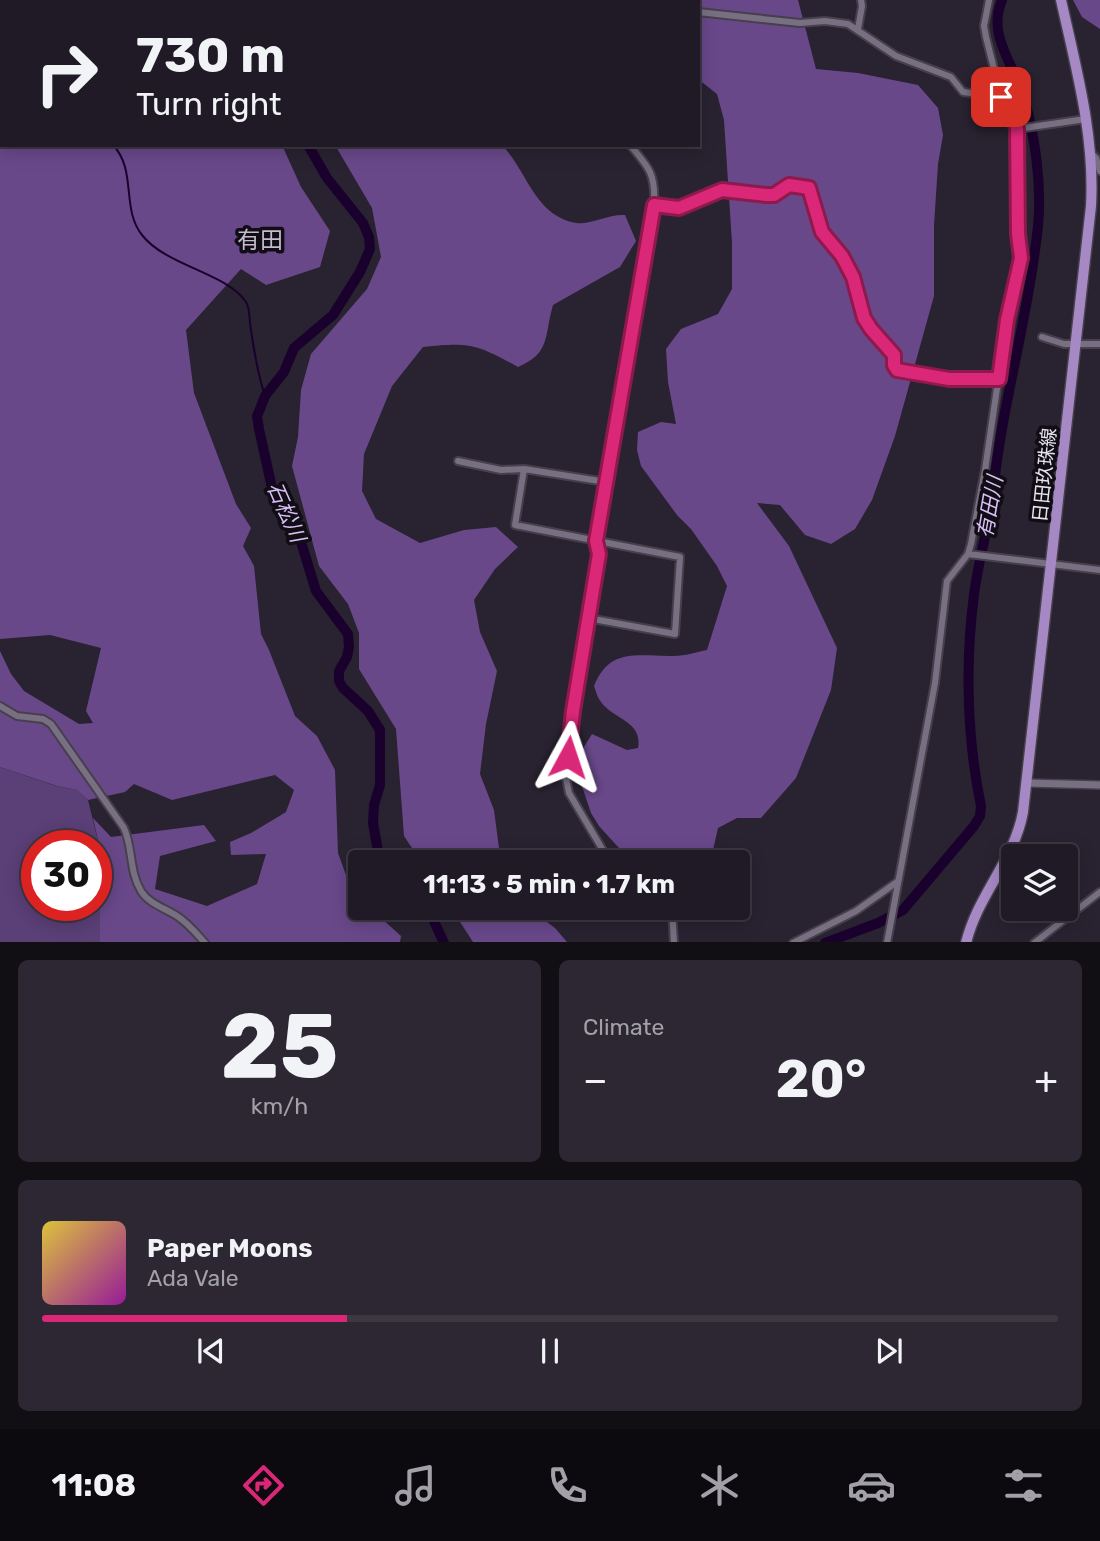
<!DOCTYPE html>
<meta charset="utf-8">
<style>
body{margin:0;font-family:Rubik,"Noto Sans JP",sans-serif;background:#2c2732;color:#f1f3f6;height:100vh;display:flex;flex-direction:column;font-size:26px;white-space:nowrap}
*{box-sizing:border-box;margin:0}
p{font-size:23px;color:#a1a1a7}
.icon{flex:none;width:38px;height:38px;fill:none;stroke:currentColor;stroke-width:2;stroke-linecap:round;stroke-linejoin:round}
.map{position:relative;height:942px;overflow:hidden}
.details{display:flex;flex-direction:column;gap:18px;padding:18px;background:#110e14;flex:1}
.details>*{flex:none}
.top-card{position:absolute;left:0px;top:0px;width:700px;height:147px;box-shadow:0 4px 18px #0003,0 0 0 2px #3c3842;background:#1f1a25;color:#f1f3f6;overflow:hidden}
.tools{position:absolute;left:1001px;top:844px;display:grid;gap:14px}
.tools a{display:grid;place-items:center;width:77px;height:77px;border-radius:7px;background:#1f1a25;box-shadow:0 4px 18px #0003,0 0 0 2px #3c3842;font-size:35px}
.speed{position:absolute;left:21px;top:830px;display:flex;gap:14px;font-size:35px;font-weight:700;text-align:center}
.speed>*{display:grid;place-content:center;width:91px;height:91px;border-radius:50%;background:#1f1a25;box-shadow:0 4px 18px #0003,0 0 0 2px #3c3842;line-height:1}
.speed .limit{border:10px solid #d22;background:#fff;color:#111}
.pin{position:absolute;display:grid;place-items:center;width:60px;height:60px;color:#fff;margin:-30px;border-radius:14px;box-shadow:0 4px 10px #0006}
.me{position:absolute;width:77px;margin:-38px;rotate:5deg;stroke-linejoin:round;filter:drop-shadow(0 0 5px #0008)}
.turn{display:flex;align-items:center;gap:24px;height:147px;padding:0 21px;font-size:32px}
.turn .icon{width:91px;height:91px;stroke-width:2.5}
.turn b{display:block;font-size:49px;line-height:60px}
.big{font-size:52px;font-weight:700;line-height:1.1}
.details .widget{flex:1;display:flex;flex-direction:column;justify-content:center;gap:10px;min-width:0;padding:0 24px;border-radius:10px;background:#2c2732}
.details .dial{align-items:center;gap:0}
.dial b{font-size:91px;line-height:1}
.song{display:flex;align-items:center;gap:21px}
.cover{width:84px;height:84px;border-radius:10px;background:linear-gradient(135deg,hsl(50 70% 55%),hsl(300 70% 35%))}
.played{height:7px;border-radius:4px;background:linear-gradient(90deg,#db2777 30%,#3c3842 30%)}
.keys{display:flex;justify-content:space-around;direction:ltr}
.heat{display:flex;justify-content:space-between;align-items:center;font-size:38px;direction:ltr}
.details .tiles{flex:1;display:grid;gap:18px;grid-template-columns:1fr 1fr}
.widget:last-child{grid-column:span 2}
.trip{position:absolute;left:348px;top:850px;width:402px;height:70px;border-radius:7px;background:#1f1a25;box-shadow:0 4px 18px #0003,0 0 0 2px #3c3842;font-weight:700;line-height:70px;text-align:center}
.dock{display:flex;height:112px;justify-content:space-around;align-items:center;background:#0c0a0f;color:#a1a1a7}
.dock .icon{width:49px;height:49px}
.dock .selected{color:#db2777}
.dock b{font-size:32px;color:#f1f3f6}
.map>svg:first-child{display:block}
</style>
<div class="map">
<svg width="1100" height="943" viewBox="0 0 1100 943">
<rect width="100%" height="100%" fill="#292231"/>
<path fill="#5b3f77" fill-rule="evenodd" d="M0,767L56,786L77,790L88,800L100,849V942H0ZM37,845H96V905H37Z"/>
<path fill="#69488a" d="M0,0H445L2,2V145H282L301,187L330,231L320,267L266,285L241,269L186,330L194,393L236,504L251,528L243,546L254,566L261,634L269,650L295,716L317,736L335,770L338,853L350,886L360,898V908H370L401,936L400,942H100V849L93,818L111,837L204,825L216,841L160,856L155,889L207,906L257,884L266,854L231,855L230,842L251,833L286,812L294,790L275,775L172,800L134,784L125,792L88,800L77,790L57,786L0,767V651L11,674L24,691L79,724L93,723L86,711L101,648L50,635L0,639Z
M553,0H798L816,69L858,73L918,85L938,108L943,135L938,164L934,225V296L895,436L872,500L855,529L831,544L805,535L780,505L757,503L789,546L837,648L831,690L796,778L761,818H737L718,828L710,863H640L618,847L599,826L591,813L581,783L577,758L592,734L627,750L638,748C643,721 614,720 601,702C597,697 596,691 594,686C610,646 640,657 674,656C685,656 697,652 707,650L727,586L717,566L691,529L677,515L641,466L637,450L638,432L661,422L676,424L668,382L666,349L681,329L718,314L732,289V243L724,120L717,94L698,79V2Z
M1073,0H1100V29L1082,17Z
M335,145H502C527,171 535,216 576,223C590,225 608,214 625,215L636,241L620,267L553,305C544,336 551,353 518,367C476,344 471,342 423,347L392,386L364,454L362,491L376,519L420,543L464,530L496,527L518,547L495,569L474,600L480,632L497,671L486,724L480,774L494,810L501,863H422L404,836L396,729L359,669V633L348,604L319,566L292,466L298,437L301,390L311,354L367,289L381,257L372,208Z
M451,908H528L555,928L567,942H473Z"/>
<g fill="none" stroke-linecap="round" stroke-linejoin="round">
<path stroke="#1a012d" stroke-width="2" d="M73,2V0
M113,145C137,170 121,209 142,235C166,266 227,273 246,302C250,308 249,316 250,323C253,345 258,375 265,396"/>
<path stroke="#1a012d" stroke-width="10" d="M367,2V0
M308,145L327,178L363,223L369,237L370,249L360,272L333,315L294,348L284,372L265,396L260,409L257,416L259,429L272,488L301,542L316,591L348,634L349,647L347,657L339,671V681L343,688L368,711L380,730V785L374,805L373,823L378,851L384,863
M423,908L433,919L444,943
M825,943L878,923L903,910L974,826L980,816L981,806C967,739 965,663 974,595C977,569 984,544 989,517C994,486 997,455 1003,423C1015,358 1031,292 1038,226C1042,184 1035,135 1023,95C1013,63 987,35 1002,0"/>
<g stroke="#45404b" stroke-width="10">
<path id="minor" d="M508,0L509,2
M659,0L663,2
M698,12L800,23L825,21L848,24L896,56L951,77L963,92L1001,97
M858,29L862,6L861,0
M1017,129L1086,119
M1091,153L1096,158L1100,171
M654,205L679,208L722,190L766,195H774L789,185L809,188L822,232L842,256L853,277L864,318L894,355V365L897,370L949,378L999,379
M1042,337L1064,344H1100
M458,461L501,470L524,469L606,482
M524,469L515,525L680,557L675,634L588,618
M968,554L1100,570
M0,706L17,716L43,719L51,724L124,828C133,848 129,871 141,891C149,904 165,908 177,916C188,923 196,933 205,943
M626,863L604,852L569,793L566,778L573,711L599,554L596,541L654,205C656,175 649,167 630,145
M672,908L674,943
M793,943L856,911L897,882
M887,943L935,683L947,581L968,554L971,544L985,470L1007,320L1021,258L1018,234L1017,129L1014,118L1001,97L986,37L984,26L989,0
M1034,943L1100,892"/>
</g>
<g stroke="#45404b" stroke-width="10">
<path id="tertiary" d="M1028,783L1100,785"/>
</g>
<g stroke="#45404b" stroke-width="13">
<path id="primary" d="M966,943C978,894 1014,861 1023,812L1091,206C1095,136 1076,68 1061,0"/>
</g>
<use href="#minor" stroke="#787082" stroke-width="6"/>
<use href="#tertiary" stroke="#787082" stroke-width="7"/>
<use href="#primary" stroke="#a688c5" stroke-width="10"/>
</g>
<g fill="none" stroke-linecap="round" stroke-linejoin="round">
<g stroke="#8e194d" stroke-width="18">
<path id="route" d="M568,757L573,711L599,554L596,541L654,205L679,208L722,190L766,195H774L789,185L809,188L822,232L842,256L853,277L864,318L871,329L894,355V365L897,370L949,379H999L1007,320L1021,258L1018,234L1017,129L1014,118L1001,97"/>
</g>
<use href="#route" stroke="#db2777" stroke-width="12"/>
</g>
<g text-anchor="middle" stroke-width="7" stroke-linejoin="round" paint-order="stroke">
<g font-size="19" fill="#e8e3ed" stroke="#100d14">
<text transform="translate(1044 475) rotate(-84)" y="7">日田玖珠線</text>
</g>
<g font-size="21" font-style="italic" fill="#d8bdf6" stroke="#100d14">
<text transform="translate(990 507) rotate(-80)" y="7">有田川</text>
<text transform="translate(286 512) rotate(66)" y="7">石松川</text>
</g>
<g font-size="23" fill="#c4bccf" stroke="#100d14">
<text x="260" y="248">有田</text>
</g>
</g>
</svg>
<div class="tools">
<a><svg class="icon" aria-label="layers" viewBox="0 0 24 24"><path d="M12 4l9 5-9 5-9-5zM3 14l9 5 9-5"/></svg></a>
</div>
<div class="speed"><div class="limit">30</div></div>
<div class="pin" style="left:1001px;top:97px;background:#d93025"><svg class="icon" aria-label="arrive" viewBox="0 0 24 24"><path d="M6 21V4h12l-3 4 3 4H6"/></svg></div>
<svg class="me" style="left:568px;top:757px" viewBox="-20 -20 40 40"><path d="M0-17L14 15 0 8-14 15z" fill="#db2777" stroke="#fff" stroke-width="4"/></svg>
<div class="trip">11:13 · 5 min · 1.7 km</div>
<div class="top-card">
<div class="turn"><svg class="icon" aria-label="right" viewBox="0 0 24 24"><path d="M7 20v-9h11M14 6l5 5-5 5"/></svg><div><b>730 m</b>Turn right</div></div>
</div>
</div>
<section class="details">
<div class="tiles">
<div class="widget dial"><b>25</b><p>km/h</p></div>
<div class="widget"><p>Climate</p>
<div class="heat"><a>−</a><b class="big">20°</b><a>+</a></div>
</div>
<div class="widget">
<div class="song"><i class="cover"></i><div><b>Paper Moons</b><p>Ada Vale</p></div></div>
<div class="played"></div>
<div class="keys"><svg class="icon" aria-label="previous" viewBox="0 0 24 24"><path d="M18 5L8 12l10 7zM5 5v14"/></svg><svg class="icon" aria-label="pause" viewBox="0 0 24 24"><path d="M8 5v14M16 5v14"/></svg><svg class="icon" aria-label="next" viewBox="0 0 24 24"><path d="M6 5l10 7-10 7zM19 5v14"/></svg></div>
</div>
</div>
</section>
<nav class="dock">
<b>11:08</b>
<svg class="icon selected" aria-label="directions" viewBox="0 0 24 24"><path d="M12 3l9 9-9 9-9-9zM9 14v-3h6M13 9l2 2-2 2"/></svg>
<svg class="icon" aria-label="music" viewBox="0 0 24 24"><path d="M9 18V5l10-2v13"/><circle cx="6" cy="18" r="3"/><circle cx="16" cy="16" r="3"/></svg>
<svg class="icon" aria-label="phone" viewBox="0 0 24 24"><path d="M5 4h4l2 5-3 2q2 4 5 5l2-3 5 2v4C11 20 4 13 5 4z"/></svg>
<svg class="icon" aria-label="climate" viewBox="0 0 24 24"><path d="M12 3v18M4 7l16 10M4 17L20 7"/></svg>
<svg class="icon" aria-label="car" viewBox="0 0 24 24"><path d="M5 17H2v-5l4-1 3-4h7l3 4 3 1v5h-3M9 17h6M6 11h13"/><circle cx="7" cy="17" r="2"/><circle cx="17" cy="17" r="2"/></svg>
<svg class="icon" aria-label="filters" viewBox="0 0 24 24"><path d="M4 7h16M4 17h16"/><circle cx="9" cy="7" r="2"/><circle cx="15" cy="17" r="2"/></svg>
</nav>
